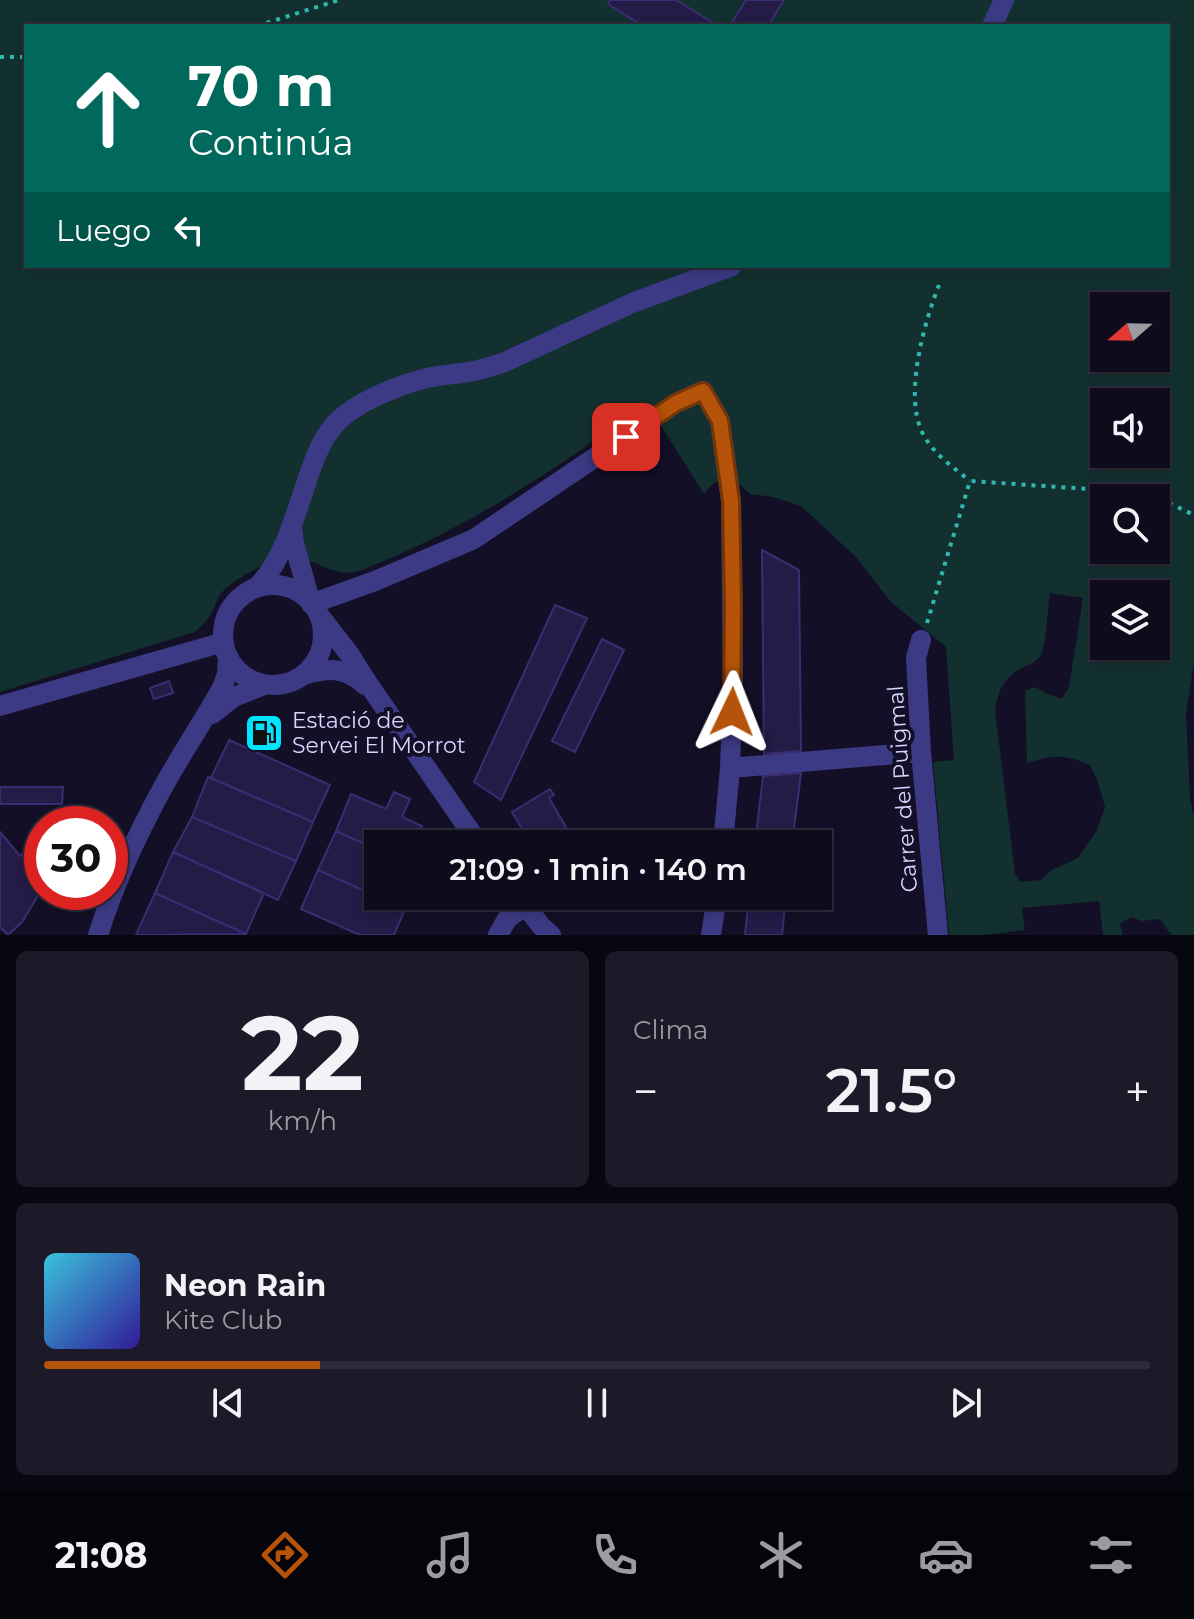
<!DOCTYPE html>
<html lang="es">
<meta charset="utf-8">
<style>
body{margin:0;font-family:Montserrat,sans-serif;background:#1c1929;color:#f1f3f6;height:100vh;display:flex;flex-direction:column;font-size:30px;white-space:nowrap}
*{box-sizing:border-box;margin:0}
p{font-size:26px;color:#9b9ba3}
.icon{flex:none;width:44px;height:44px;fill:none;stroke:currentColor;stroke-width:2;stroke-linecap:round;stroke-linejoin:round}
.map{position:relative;height:935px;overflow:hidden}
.sheet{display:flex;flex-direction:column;gap:16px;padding:16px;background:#08060f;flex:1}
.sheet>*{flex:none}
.hud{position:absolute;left:24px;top:24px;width:1146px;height:244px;border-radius:0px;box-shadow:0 4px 12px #0003,0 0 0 2px #2e2b3b;background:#00695c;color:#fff;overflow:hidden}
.needle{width:52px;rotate:250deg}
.fabs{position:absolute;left:1090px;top:292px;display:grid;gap:16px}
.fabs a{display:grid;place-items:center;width:80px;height:80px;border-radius:0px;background:#0e0b1c;box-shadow:0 4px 12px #0003,0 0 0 2px #2e2b3b;font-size:40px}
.speed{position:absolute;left:24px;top:806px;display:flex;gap:16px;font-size:40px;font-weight:700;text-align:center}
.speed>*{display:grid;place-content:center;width:104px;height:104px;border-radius:50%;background:#0e0b1c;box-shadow:0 4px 12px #0003,0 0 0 2px #2e2b3b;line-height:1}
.speed .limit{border:12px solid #d22;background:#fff;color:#111}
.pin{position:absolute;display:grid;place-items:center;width:68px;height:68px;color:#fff;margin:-34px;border-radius:16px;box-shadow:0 4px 12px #0006}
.me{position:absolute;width:88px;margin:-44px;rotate:2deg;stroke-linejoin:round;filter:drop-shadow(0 0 6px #0008)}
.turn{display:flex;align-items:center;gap:28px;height:168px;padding:0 32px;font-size:36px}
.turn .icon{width:104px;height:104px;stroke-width:2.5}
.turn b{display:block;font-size:56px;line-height:68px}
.then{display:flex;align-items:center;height:76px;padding:0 32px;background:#0003;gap:16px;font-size:30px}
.big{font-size:60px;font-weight:600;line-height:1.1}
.sheet .card{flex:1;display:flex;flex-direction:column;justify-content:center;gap:12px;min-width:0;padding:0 28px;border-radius:12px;background:#1c1929}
.sheet .dial{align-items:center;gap:0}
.dial b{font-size:104px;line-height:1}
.song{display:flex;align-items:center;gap:24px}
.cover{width:96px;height:96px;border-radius:12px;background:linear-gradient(135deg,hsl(190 70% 55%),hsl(250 70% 35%))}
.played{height:8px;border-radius:4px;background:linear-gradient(90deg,#b45309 25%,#2e2b3b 25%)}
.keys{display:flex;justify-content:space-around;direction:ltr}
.heat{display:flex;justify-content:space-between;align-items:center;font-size:44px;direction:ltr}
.sheet .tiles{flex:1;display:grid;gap:16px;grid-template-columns:1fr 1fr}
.card:last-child{grid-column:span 2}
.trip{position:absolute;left:364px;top:830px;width:468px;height:80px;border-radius:0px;background:#0e0b1c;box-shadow:0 4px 12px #0003,0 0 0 2px #2e2b3b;font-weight:600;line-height:80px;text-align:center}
.menu{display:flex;height:128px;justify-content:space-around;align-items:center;background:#06040b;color:#9b9ba3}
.menu .icon{width:56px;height:56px}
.menu .active{color:#b45309}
.menu b{font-size:36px;color:#f1f3f6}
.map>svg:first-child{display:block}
</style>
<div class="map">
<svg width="1194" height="935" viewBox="0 0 1194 935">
<rect width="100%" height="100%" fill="#130f26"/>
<path fill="#12302f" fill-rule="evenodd" d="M0,0H1194V662L1186,714L1190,797L1194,819V935H1171L1160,919L1142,921L1131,917L1120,924L1123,935H1103L1099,901L1022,908L1025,930L985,935H949L933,762L954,760L946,647L891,602L855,556L801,506L773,497L750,494L732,478C718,479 713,483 704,494L646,402C559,469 464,530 362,570C343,577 327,568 310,561C304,559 298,556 292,557C271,559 237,577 222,592C217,598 215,607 211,614C207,621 201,626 195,632L0,692ZM26,26H1168V266H26ZM1104,306H1156V358H1104ZM1104,402H1156V454H1104ZM1104,498H1156V550H1104ZM1050,593L1083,598L1069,687L1062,699L1048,694L1035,687L1025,691L1027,763C1055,755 1063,754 1090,765L1097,779L1105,807L1097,830L1078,858L1052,870L1041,880L1021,882L1015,874L995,710C997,695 1002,681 1015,672C1023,665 1034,666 1041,655C1046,646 1048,606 1050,593ZM1104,594H1156V646H1104Z"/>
<path fill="#241b47" stroke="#3b2d73" stroke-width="2" d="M610,0H676L718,26H643L608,4Z
M746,0H784L768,26H730Z
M762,550L799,570L801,751L764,754Z
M555,605L587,618L501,800L474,782Z
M602,639L624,650L575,752L552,741Z
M169,681L173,693L154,699L150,688Z
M229,740L330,785L313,822L211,778Z
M801,773L792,844H755L763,776Z
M208,777L313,822L296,861L192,817Z
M0,787H63L62,804H0Z
M550,789L554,795L549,798L566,827L538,844H531L512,812Z
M394,792L410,799L402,817L422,826V844H378V850L336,831L351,794L386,809Z
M192,817L296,861L278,900L173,852Z
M336,831L378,850V896H411L405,909L318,870Z
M0,832L20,856L32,844L42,857V878L40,880L42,882V889L22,922L8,935L0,927Z
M173,852L264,893L246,934L155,893Z
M318,870L405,909L394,935H360L301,909Z
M155,893L246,934L136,935Z
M749,896H786L782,935H745Z"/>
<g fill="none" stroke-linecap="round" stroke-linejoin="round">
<path stroke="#2fb8b0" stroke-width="4" stroke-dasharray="4 6" stroke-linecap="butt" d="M257,26L339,0
M0,57H26
M939,285C924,323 904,394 922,432C932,453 953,467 970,481
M927,623L970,481L1148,493L1194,515"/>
<path stroke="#3d3a85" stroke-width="20" d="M992,26L1004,0
M292,527L294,543L311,604L375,581L474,539L676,403L703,391L720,421L731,501L733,684L730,768L723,844
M223 635a50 50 0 1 1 100 0a50 50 0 1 1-100 0Z
M256,588C282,562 292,525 304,490C311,468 319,442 335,424C355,402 399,385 427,378C441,375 455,374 469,372C482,370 493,366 505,362L632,303L732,266
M319,615L350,655L369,685L479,844
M921,640L916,658L921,752L938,935
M303,675C328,668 344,666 365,685
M0,706L224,642
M212,714L234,697L264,685
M730,768L921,752
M518,896L542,927L551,935
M98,935C114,884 137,835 162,789C181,754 203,722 222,688L227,674L228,656
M498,935L507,919L525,906
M711,935L717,896"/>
</g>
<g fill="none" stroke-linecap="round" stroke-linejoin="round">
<g stroke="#753606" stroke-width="20">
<path id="route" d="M626,437L676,403L703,391L720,421L731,501L733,608L732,712"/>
</g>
<use href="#route" stroke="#b45309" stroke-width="14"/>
</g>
<defs>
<g id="fuel-square" transform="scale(2)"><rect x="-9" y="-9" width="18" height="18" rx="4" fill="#00e5ff" stroke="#130f26"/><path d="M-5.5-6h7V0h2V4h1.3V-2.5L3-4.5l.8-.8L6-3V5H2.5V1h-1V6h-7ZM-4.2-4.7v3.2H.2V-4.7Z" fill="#111"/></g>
</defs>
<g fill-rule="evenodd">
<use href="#fuel-square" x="264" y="733"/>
</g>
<g text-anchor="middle" stroke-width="8" stroke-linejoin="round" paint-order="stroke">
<g font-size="22" fill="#d9d4ff" stroke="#130f26" text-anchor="start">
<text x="292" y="728">Estació de<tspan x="292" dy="25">Servei El Morrot</tspan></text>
</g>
<g font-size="22" fill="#d9d4ff" stroke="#130f26">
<text transform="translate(902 789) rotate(-94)" y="8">Carrer del Puigmal</text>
</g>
</g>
</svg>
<div class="fabs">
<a><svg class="needle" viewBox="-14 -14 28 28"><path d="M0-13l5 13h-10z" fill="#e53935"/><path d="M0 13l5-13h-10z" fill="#9b9ba3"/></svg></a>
<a><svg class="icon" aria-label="sound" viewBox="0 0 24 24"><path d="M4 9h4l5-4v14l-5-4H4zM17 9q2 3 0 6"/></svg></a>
<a><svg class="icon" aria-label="search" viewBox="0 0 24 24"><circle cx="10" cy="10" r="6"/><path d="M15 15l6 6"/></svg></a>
<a><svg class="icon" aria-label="layers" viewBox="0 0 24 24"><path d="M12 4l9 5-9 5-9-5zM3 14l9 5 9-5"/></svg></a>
</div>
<div class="speed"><div class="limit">30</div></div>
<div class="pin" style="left:626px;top:437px;background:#d93025"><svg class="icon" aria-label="arrive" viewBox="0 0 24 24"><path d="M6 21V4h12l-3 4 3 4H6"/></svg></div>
<svg class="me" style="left:732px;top:712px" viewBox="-20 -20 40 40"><path d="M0-17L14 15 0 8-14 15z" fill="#b45309" stroke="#fff" stroke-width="4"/></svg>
<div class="trip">21:09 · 1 min · 140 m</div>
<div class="hud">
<div class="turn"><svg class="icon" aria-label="ahead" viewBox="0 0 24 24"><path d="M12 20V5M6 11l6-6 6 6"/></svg><div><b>70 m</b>Continúa</div></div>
<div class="then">Luego<svg class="icon" aria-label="left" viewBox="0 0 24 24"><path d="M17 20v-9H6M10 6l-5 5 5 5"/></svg></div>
</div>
</div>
<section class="sheet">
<div class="tiles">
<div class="card dial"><b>22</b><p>km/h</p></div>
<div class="card"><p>Clima</p>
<div class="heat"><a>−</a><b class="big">21.5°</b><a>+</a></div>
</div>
<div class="card">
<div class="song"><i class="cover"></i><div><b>Neon Rain</b><p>Kite Club</p></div></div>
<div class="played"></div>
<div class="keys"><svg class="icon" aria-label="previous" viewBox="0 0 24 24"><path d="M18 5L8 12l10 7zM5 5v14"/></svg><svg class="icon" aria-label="pause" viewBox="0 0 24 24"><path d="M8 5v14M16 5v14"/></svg><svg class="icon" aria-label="next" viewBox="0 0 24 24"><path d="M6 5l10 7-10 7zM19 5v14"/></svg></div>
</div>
</div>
</section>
<nav class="menu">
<b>21:08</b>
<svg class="icon active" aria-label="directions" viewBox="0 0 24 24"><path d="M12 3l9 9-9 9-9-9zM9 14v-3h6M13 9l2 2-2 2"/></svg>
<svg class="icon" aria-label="music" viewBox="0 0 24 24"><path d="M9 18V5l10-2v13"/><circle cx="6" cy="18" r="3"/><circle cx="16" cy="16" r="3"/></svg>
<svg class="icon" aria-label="phone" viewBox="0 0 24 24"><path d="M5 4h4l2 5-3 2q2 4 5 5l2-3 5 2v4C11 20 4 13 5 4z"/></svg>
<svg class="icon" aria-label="climate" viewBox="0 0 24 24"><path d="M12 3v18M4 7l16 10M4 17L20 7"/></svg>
<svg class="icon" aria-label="car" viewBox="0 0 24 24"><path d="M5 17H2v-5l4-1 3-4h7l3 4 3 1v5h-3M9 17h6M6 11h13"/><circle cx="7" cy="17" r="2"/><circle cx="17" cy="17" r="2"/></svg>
<svg class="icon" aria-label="filters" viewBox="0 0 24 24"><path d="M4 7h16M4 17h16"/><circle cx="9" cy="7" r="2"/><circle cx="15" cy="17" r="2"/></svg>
</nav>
